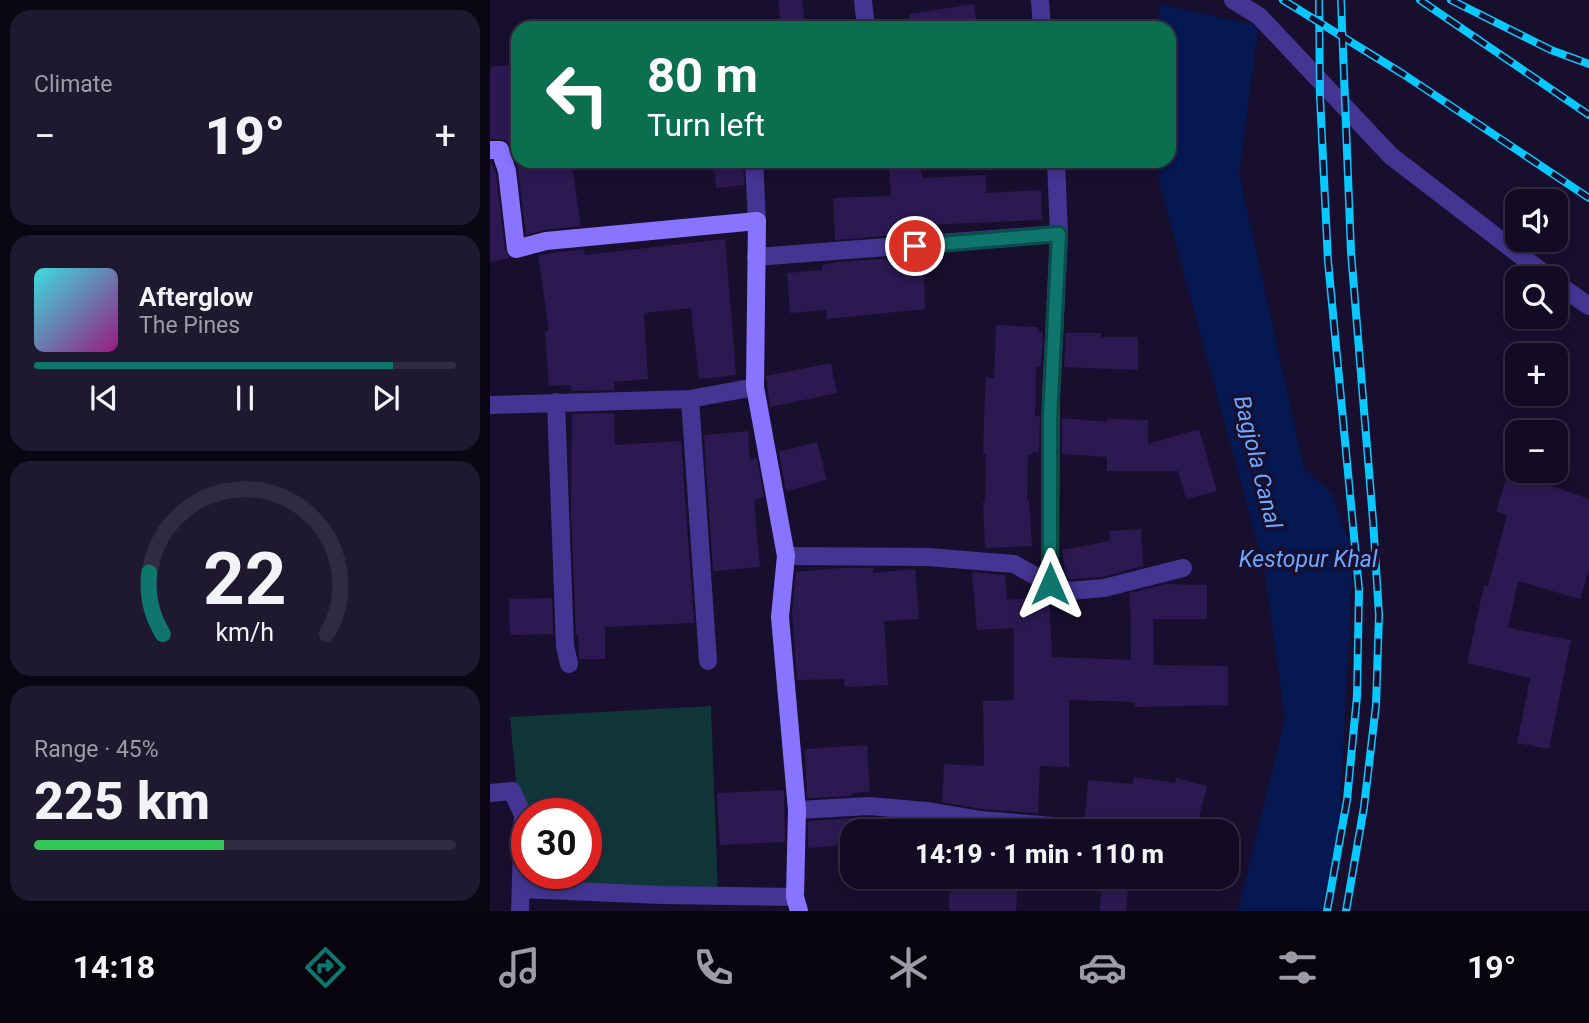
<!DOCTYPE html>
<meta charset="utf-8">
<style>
body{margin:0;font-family:Roboto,sans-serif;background:#1f1930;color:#f1f3f6;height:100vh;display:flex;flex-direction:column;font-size:26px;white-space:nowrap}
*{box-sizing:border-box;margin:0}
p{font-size:23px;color:#9c9ba6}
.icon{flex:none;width:38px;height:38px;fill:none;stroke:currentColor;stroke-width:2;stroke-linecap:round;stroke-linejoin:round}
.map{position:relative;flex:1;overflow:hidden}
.details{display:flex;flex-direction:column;gap:10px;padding:10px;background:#0a0613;width:490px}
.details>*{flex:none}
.hud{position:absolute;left:21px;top:21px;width:665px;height:147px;border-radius:21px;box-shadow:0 4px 10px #0003,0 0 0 2px #312b41;background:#0b6e4f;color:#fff;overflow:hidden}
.tools{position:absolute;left:1015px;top:189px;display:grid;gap:14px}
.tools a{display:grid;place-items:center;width:63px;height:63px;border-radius:14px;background:#120b23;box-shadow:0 4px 10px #0003,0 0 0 2px #312b41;font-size:35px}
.speed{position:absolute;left:21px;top:798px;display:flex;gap:14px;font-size:35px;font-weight:700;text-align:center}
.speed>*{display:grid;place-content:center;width:91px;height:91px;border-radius:50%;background:#120b23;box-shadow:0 4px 10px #0003,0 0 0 2px #312b41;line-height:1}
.speed .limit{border:10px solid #d22;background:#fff;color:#111}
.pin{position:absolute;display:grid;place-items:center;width:60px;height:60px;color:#fff;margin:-30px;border:4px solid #fff;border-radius:50%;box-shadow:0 2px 7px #0007}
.me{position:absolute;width:77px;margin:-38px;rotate:0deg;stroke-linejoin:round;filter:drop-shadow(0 0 5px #0008)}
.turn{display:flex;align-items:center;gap:24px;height:147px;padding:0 21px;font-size:32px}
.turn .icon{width:91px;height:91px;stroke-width:2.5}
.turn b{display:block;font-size:49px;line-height:60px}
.big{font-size:52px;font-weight:800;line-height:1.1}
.details .tile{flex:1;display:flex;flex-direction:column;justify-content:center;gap:10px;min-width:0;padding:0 24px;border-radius:21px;background:#1f1930}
.details .dial{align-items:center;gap:0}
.dial svg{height:182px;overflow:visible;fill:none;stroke:#312b41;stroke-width:7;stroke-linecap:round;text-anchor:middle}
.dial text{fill:#f1f3f6;stroke:none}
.song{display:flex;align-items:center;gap:21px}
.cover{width:84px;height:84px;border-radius:10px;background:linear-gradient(135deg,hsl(180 70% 55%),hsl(310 70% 35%))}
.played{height:7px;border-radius:4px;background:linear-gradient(90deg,#0f766e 85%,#312b41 85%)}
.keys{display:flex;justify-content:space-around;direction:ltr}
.heat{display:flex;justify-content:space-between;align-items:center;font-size:38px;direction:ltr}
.charge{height:10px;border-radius:5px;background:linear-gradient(90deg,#34c759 45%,#312b41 0)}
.trip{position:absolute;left:350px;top:819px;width:399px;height:70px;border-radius:21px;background:#120b23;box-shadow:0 4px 10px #0003,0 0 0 2px #312b41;font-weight:800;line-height:70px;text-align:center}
.tab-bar{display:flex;height:112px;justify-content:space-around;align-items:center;background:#07040e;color:#9c9ba6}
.tab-bar .icon{width:49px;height:49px}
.tab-bar .on{color:#0f766e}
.tab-bar b{font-size:32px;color:#f1f3f6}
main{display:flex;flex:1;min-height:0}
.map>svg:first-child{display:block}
</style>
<main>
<section class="details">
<div class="tile"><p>Climate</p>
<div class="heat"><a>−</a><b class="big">19°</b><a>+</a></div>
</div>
<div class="tile">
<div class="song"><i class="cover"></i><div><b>Afterglow</b><p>The Pines</p></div></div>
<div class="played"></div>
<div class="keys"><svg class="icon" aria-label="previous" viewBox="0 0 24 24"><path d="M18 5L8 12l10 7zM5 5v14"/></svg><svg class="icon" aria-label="pause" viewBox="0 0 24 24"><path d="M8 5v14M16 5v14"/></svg><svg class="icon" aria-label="next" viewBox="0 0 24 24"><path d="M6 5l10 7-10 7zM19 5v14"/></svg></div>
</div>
<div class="tile dial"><svg viewBox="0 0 100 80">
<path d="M14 69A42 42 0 1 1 86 69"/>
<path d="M14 69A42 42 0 0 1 8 42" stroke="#0f766e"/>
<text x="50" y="56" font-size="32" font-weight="700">22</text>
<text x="50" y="72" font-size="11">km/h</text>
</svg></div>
<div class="tile"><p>Range · 45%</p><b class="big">225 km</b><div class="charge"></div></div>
</section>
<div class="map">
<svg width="1099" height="911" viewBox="0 0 1099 911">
<rect width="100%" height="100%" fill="#180f2f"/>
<path fill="#11363a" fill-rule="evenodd" d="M221,706L228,896L36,889L20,717ZM37,814H96V873H37Z"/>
<path fill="#051852" d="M669,4L768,26L749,174L814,469L842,493L863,555L849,827L831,911H748L795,719L775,570L669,182V161H679V28H669Z"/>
<path fill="#2c1952" d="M288,0H312L315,28H291Z
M484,4L487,28H420L419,14Z
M26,64L28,161H81L91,226L55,230L36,235L28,169L21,146L16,140L0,139V67Z
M0,161L6,173L15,250L20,258L0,262Z
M223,161H253L254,185L226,188Z
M399,161H431L432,178L496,175V193L551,190L552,220L435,225V233L345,240L343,198L401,196Z
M235,239L246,375L209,379L201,308L154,313L158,379L124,382V390L81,391V385L59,386L55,331H59L48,255L94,249L95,255Z
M433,256L435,309L337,319L336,310L300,313L297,273L332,270V265L346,262Z
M506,325L548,327V332H553L551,366L546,367L545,416H550L549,452H542V455H538L537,500H539L542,546L495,548L493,502H495L496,454H493L494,418L496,377L504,378Z
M576,333H611V337H648V370L574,367Z
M341,363L347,393L280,407L276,376Z
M124,413L125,445L191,441L204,623L115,627V659H89L88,634H86L81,507L82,414Z
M572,418L617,422V419L658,420V444L709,429L727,491L696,499L688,471H617V457L572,454Z
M258,431L260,460L267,458L274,497L264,500L270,567L223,571L214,435Z
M327,442L337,480L296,491L289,452Z
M1019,471L1099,499V569L1090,599L1028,581L1018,628L1081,640L1059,749L1027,743L1040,678L977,663L994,585L998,586L1017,515L1006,511Z
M651,529L653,566L612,577L581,579L576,578L572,550L620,541L619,531Z
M350,568H383V573L425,569L429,619L394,621L398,685L355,687L354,679L307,680L302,612L306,572Z
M482,572L515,575L517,600L559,596L562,657L641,660L640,593L675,584L717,585V619H663L664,665L738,666V705L645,707V702L579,700V767L550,766L548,813L491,809L452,802L454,764L494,766L493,701L524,700V628L487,630Z
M62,598L63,634L20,635L19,599Z
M377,745L380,792L362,793V796L317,798L315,749Z
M644,777L685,783L686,778L717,786L707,826L671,817L670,825L595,817L598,780L643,784Z
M294,790L295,842L230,845L227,793Z
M364,818L365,831H362V844L318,848V821Z
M460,877H528L526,911H459Z
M612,877H639L636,911H610Z"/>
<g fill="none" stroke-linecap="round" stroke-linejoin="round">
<path stroke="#443592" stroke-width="18" d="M743,0L769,16L901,156L1060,278
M1066,283L1099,306"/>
<path stroke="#443592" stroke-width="18" d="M373,0L376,28
M550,0L552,28
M264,161L267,221
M266,257L569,234
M200,399L218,661
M66,402L75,646L79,664
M0,405L200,399L265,387
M296,556L438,557L524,564L560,584L579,591L614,588L693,568
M560,584L561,398L569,234L566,161
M0,793L22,791L33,815L30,911
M307,810L380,806L436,811L490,820L626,831
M31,889L172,895L305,897"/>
<path stroke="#8974ff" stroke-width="18" d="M0,150H10L17,171L26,249L56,241L267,221L265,387L296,556L290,617L307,810L305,897L309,911"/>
<g stroke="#09c8ff" stroke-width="8">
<path id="rail" d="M793,0L913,74L1099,198
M829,0L830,97L838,261L869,589L867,696L857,800L837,911
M851,0L861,252L883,520L889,615L886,705L874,807L856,911
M930,0L1099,115
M961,0L1061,50L1099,64"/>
</g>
<use href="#rail" stroke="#180f2f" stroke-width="5" stroke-dasharray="16" stroke-linecap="butt"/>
</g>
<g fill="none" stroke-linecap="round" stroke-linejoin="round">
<g stroke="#0a4d48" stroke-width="18">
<path id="route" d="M425,246L569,234L560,419V584"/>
</g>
<use href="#route" stroke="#0f766e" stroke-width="12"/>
</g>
<g text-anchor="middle" stroke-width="7" stroke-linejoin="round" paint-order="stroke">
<g font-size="23" font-style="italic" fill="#6ba8ff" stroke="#180f2f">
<text transform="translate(768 462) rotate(76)" y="8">Bagjola Canal</text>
<text x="818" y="567">Kestopur Khal</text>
</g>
</g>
</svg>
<div class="tools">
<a><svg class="icon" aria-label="sound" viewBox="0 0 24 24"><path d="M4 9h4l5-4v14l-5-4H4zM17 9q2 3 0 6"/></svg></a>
<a><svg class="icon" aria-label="search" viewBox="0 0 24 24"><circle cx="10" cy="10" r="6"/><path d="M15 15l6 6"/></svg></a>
<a>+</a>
<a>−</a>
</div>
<div class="speed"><div class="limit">30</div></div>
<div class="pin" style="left:425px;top:246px;background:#d93025"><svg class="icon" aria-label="arrive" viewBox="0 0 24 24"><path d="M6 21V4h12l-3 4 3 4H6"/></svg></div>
<svg class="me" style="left:560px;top:584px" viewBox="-20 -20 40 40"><path d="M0-17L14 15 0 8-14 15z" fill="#0f766e" stroke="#fff" stroke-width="4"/></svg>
<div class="trip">14:19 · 1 min · 110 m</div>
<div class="hud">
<div class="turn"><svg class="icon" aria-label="left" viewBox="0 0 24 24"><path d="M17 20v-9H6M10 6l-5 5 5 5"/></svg><div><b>80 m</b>Turn left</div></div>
</div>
</div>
</main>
<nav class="tab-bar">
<b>14:18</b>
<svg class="icon on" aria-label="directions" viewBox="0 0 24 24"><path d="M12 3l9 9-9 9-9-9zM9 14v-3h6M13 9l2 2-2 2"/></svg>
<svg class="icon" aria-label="music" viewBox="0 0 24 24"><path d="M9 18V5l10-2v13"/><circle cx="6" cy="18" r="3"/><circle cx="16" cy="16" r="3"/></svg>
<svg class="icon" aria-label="phone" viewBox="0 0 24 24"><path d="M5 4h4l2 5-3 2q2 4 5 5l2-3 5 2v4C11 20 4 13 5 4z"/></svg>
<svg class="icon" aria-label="climate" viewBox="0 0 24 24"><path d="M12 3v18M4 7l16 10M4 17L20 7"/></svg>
<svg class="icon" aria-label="car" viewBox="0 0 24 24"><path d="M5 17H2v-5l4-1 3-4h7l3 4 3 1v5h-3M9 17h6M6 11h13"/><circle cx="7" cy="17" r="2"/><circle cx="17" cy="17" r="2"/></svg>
<svg class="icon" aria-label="filters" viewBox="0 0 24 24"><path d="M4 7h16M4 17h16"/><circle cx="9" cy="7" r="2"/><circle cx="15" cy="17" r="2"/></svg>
<b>19°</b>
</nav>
